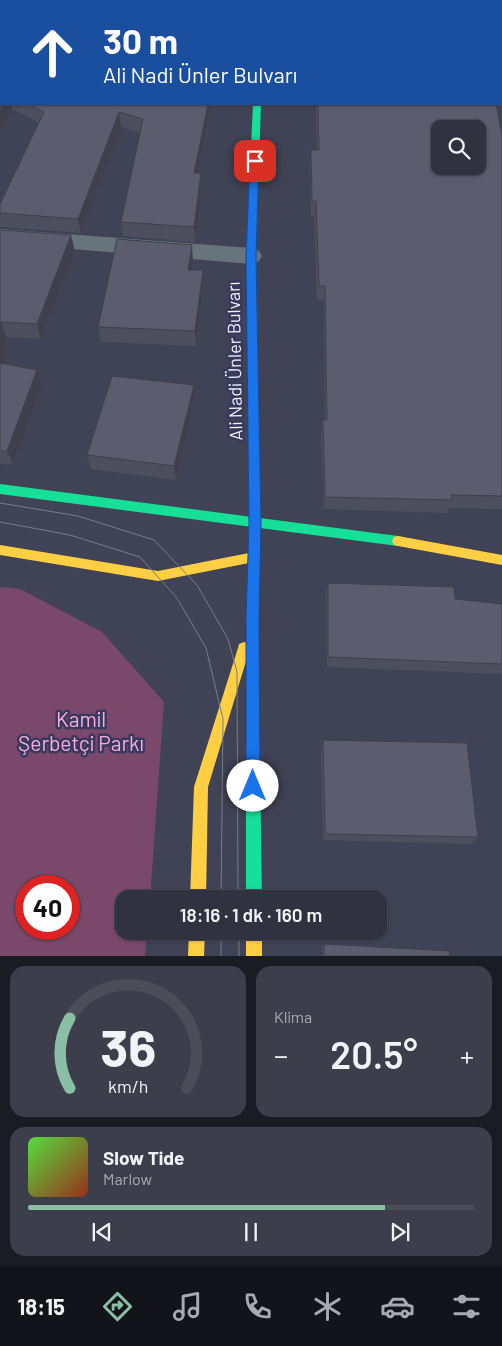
<!DOCTYPE html>
<html lang="tr">
<meta charset="utf-8">
<style>
body{margin:0;font-family:Barlow,sans-serif;background:#3c3e4b;color:#f1f3f6;height:100vh;display:flex;flex-direction:column;font-size:19px;white-space:nowrap}
*{box-sizing:border-box;margin:0}
p{font-size:16px;color:#a8aab1}
.icon{flex:none;width:28px;height:28px;fill:none;stroke:currentColor;stroke-width:2;stroke-linecap:round;stroke-linejoin:round}
.map{position:relative;height:956px;overflow:hidden}
.details{display:flex;flex-direction:column;gap:10px;padding:10px;background:#1a1c23;flex:1}
.details>*{flex:none}
.top-card{position:absolute;left:0px;top:0px;width:502px;height:105px;box-shadow:0 1px 4px #0004,0 0 0 1px #4b4d59;background:#1a4fa0;color:#fff;overflow:hidden}
.buttons{position:absolute;left:431px;top:120px;display:grid;gap:10px}
.buttons a{display:grid;place-items:center;width:55px;height:55px;border-radius:10px;background:#303240;box-shadow:0 1px 4px #0004,0 0 0 1px #4b4d59;font-size:25px}
.speed{position:absolute;left:15px;top:875px;display:flex;gap:10px;font-size:25px;font-weight:700;text-align:center}
.speed>*{display:grid;place-content:center;width:65px;height:65px;border-radius:50%;background:#303240;box-shadow:0 1px 4px #0004,0 0 0 1px #4b4d59;line-height:1}
.speed .limit{border:8px solid #d22;background:#fff;color:#111}
.pin{position:absolute;display:grid;place-items:center;width:42px;height:42px;color:#fff;margin:-21px;border-radius:10px;box-shadow:0 2px 8px #0006}
.me{position:absolute;width:55px;margin:-28px;rotate:0deg;stroke-linejoin:round;filter:drop-shadow(0 0 4px #0008)}
.turn{display:flex;align-items:center;gap:18px;height:105px;padding:0 20px;font-size:22px}
.turn .icon{width:65px;height:65px;stroke-width:2.5}
.turn b{display:block;font-size:35px;line-height:42px}
.big{font-size:38px;font-weight:600;line-height:1.1}
.details .widget{flex:1;display:flex;flex-direction:column;justify-content:center;gap:8px;min-width:0;padding:0 18px;border-radius:15px;background:#3c3e4b}
.details .dial{align-items:center;gap:0}
.dial svg{height:130px;overflow:visible;fill:none;stroke:#4b4d59;stroke-width:7;stroke-linecap:round;text-anchor:middle}
.dial text{fill:#f1f3f6;stroke:none}
.song{display:flex;align-items:center;gap:15px}
.cover{width:60px;height:60px;border-radius:8px;background:linear-gradient(135deg,hsl(110 70% 55%),hsl(10 70% 35%))}
.played{height:5px;border-radius:2px;background:linear-gradient(90deg,#8abfa5 80%,#4b4d59 80%)}
.keys{display:flex;justify-content:space-around;direction:ltr}
.heat{display:flex;justify-content:space-between;align-items:center;font-size:28px;direction:ltr}
.details .tiles{flex:1;display:grid;gap:10px;grid-template-columns:1fr 1fr}
.widget:last-child{grid-column:span 2}
.trip{position:absolute;left:115px;top:890px;width:272px;height:50px;border-radius:15px;background:#303240;box-shadow:0 1px 4px #0004,0 0 0 1px #4b4d59;font-weight:600;line-height:50px;text-align:center}
.menu{display:flex;height:80px;justify-content:space-around;align-items:center;background:#13141a;color:#a8aab1}
.menu .icon{width:35px;height:35px}
.menu .on{color:#8abfa5}
.menu b{font-size:22px;color:#f1f3f6}
.map>svg:first-child{display:block}
</style>
<div class="map">
<svg width="502" height="956" viewBox="0 0 502 956">
<rect width="100%" height="100%" fill="#404255"/>
<path fill="#7a486b" fill-rule="evenodd" d="M0,587L20,589L102,632L164,702L150,899H124V931H147L145,956H0ZM26,886H69V929H26Z"/>
<g fill="none" stroke-linecap="round" stroke-linejoin="round">
<path fill="#68747b" fill-rule="evenodd" d="M476,0H494L495,1H477Z
M501,52H502V66L501,65Z
M501,87H502V99H501Z
M0,229L251,248L259,251L262,256L259,261L251,264L0,243Z"/>
<path fill="#16e098" fill-rule="evenodd" d="M253,104H261L256,256L257,297L252,300L247,297L246,256Z
M0,484L398,536L402,537L404,541L402,545L398,546L0,494Z
M252,618L256,620L258,624L262,899H246V624L248,620Z"/>
<path fill="#ffcf43" fill-rule="evenodd" d="M258,0H264V1H258Z
M398,536L502,555V565L398,546L394,545L392,541L394,537Z
M0,545L158,571L254,552L258,553L260,557L258,561L254,562L158,581L0,555Z
M244,642L249,644L250,648L208,787L206,899H190L194,787L238,648L239,644Z
M189,931H205L204,956H188Z
M246,931H262V956H246Z"/>
<path fill="#f24e42" fill-rule="evenodd" d="M252,294L257,297L261,523L258,624L256,628L252,630L248,628L246,624L249,523L247,297Z"/>
<path stroke="#767d85" stroke-width="1" d="M0,503L78,516L154,540L197,585L228,639L237,672L238,899
M0,522L70,535L140,557L177,598L206,648L223,719L221,899
M221,931V956
M239,931V956"/>
</g>
<path fill="#4e4f5e" d="M0,0H225V1H1V104H211L198,173H201L202,188L195,242L123,236L121,222L140,133L121,127L81,233L0,227V204L39,123L13,109L0,132Z
M316,104H496L502,135V509L449,508L447,513L324,509L321,434L323,420H325L324,300H317L314,216H311L310,165L311,150H317Z
M0,230L75,251L41,339L6,337L4,364L37,370L42,385L13,465L0,464Z
M193,261L192,270L203,286L196,346L101,342L98,327Z
M195,400L176,480L91,469L87,455Z
M328,583L455,599L502,604V686L501,674L327,667L326,594Z
M323,740L478,837L471,844L323,840L321,749Z
M324,944L450,956H322V947Z"/>
<path fill="#40404c" d="M4,104H11L13,109L0,132V110Z
M208,104H211L195,188L194,173Z
M119,112L121,127L81,233L78,219Z
M201,173L202,188L195,242L194,227Z
M71,235L75,251L41,339L37,324Z
M192,245L193,261L190,285L188,270Z
M203,270V286L196,346L195,331Z
M1,322L6,337L3,378L0,369V337Z
M37,370L42,385L13,465L7,451Z
M194,385L195,400L176,480L174,466Z"/>
<path fill="#5b5c6d" stroke="#40404c" fill-rule="evenodd" d="M0,0H220V1H1V104H4L0,110Z
M306,0H477V1H306Z
M27,104H208L194,173H201L194,227L121,222L143,119L119,112L78,219L0,213V204L44,112Z
M318,104H496L502,135V496L451,495L452,500L325,497L323,420H327L325,286H319L316,201H312L311,150H319ZM440,129H478V166H440Z
M0,230L71,235L37,324L1,322L0,337Z
M117,239L192,245L188,270H203L195,331L98,327Z
M0,363L37,370L7,451H0Z
M112,376L194,385L174,466L87,455Z
M328,583L454,587L455,599L502,604V664L328,657Z
M323,740L467,743L478,837L325,834Z
M324,944L449,951L450,956H324Z"/>
<path fill="#1a73e8" stroke="#114b97" d="M255,158L259,161L256,256L261,523L259,618L260,786L258,791L253,793L248,791L246,786V618L249,523L246,256L250,161Z"/>
<g text-anchor="middle" stroke-width="5" stroke-linejoin="round" paint-order="stroke">
<g font-size="18" fill="#f2f3fc" stroke="#383a5d">
<text transform="translate(235 361) rotate(-91)" y="6">Ali Nadi Ünler Bulvarı</text>
</g>
<g font-size="21" fill="#fbabde" stroke="#383a5d">
<text x="81" y="727">Kamil<tspan x="81" dy="24">Şerbetçi Parkı</tspan></text>
</g>
</g>
</svg>
<div class="buttons">
<a><svg class="icon" aria-label="search" viewBox="0 0 24 24"><circle cx="10" cy="10" r="6"/><path d="M15 15l6 6"/></svg></a>
</div>
<div class="speed"><div class="limit">40</div></div>
<div class="pin" style="left:255px;top:161px;background:#d93025"><svg class="icon" aria-label="arrive" viewBox="0 0 24 24"><path d="M6 21V4h12l-3 4 3 4H6"/></svg></div>
<svg class="me" style="left:253px;top:786px" viewBox="-20 -20 40 40"><circle r="19" fill="#fff"/><path d="M0-13L10 11 0 6-10 11z" fill="#1a73e8"/></svg>
<div class="trip">18:16 · 1 dk · 160 m</div>
<div class="top-card">
<div class="turn"><svg class="icon" aria-label="ahead" viewBox="0 0 24 24"><path d="M12 20V5M6 11l6-6 6 6"/></svg><div><b>30 m</b>Ali Nadi Ünler Bulvarı</div></div>
</div>
</div>
<section class="details">
<div class="tiles">
<div class="widget dial"><svg viewBox="0 0 100 80">
<path d="M14 69A42 42 0 1 1 86 69"/>
<path d="M14 69A42 42 0 0 1 14 26" stroke="#8abfa5"/>
<text x="50" y="56" font-size="32" font-weight="700">36</text>
<text x="50" y="72" font-size="11">km/h</text>
</svg></div>
<div class="widget"><p>Klima</p>
<div class="heat"><a>−</a><b class="big">20.5°</b><a>+</a></div>
</div>
<div class="widget">
<div class="song"><i class="cover"></i><div><b>Slow Tide</b><p>Marlow</p></div></div>
<div class="played"></div>
<div class="keys"><svg class="icon" aria-label="previous" viewBox="0 0 24 24"><path d="M18 5L8 12l10 7zM5 5v14"/></svg><svg class="icon" aria-label="pause" viewBox="0 0 24 24"><path d="M8 5v14M16 5v14"/></svg><svg class="icon" aria-label="next" viewBox="0 0 24 24"><path d="M6 5l10 7-10 7zM19 5v14"/></svg></div>
</div>
</div>
</section>
<nav class="menu">
<b>18:15</b>
<svg class="icon on" aria-label="directions" viewBox="0 0 24 24"><path d="M12 3l9 9-9 9-9-9zM9 14v-3h6M13 9l2 2-2 2"/></svg>
<svg class="icon" aria-label="music" viewBox="0 0 24 24"><path d="M9 18V5l10-2v13"/><circle cx="6" cy="18" r="3"/><circle cx="16" cy="16" r="3"/></svg>
<svg class="icon" aria-label="phone" viewBox="0 0 24 24"><path d="M5 4h4l2 5-3 2q2 4 5 5l2-3 5 2v4C11 20 4 13 5 4z"/></svg>
<svg class="icon" aria-label="climate" viewBox="0 0 24 24"><path d="M12 3v18M4 7l16 10M4 17L20 7"/></svg>
<svg class="icon" aria-label="car" viewBox="0 0 24 24"><path d="M5 17H2v-5l4-1 3-4h7l3 4 3 1v5h-3M9 17h6M6 11h13"/><circle cx="7" cy="17" r="2"/><circle cx="17" cy="17" r="2"/></svg>
<svg class="icon" aria-label="filters" viewBox="0 0 24 24"><path d="M4 7h16M4 17h16"/><circle cx="9" cy="7" r="2"/><circle cx="15" cy="17" r="2"/></svg>
</nav>
